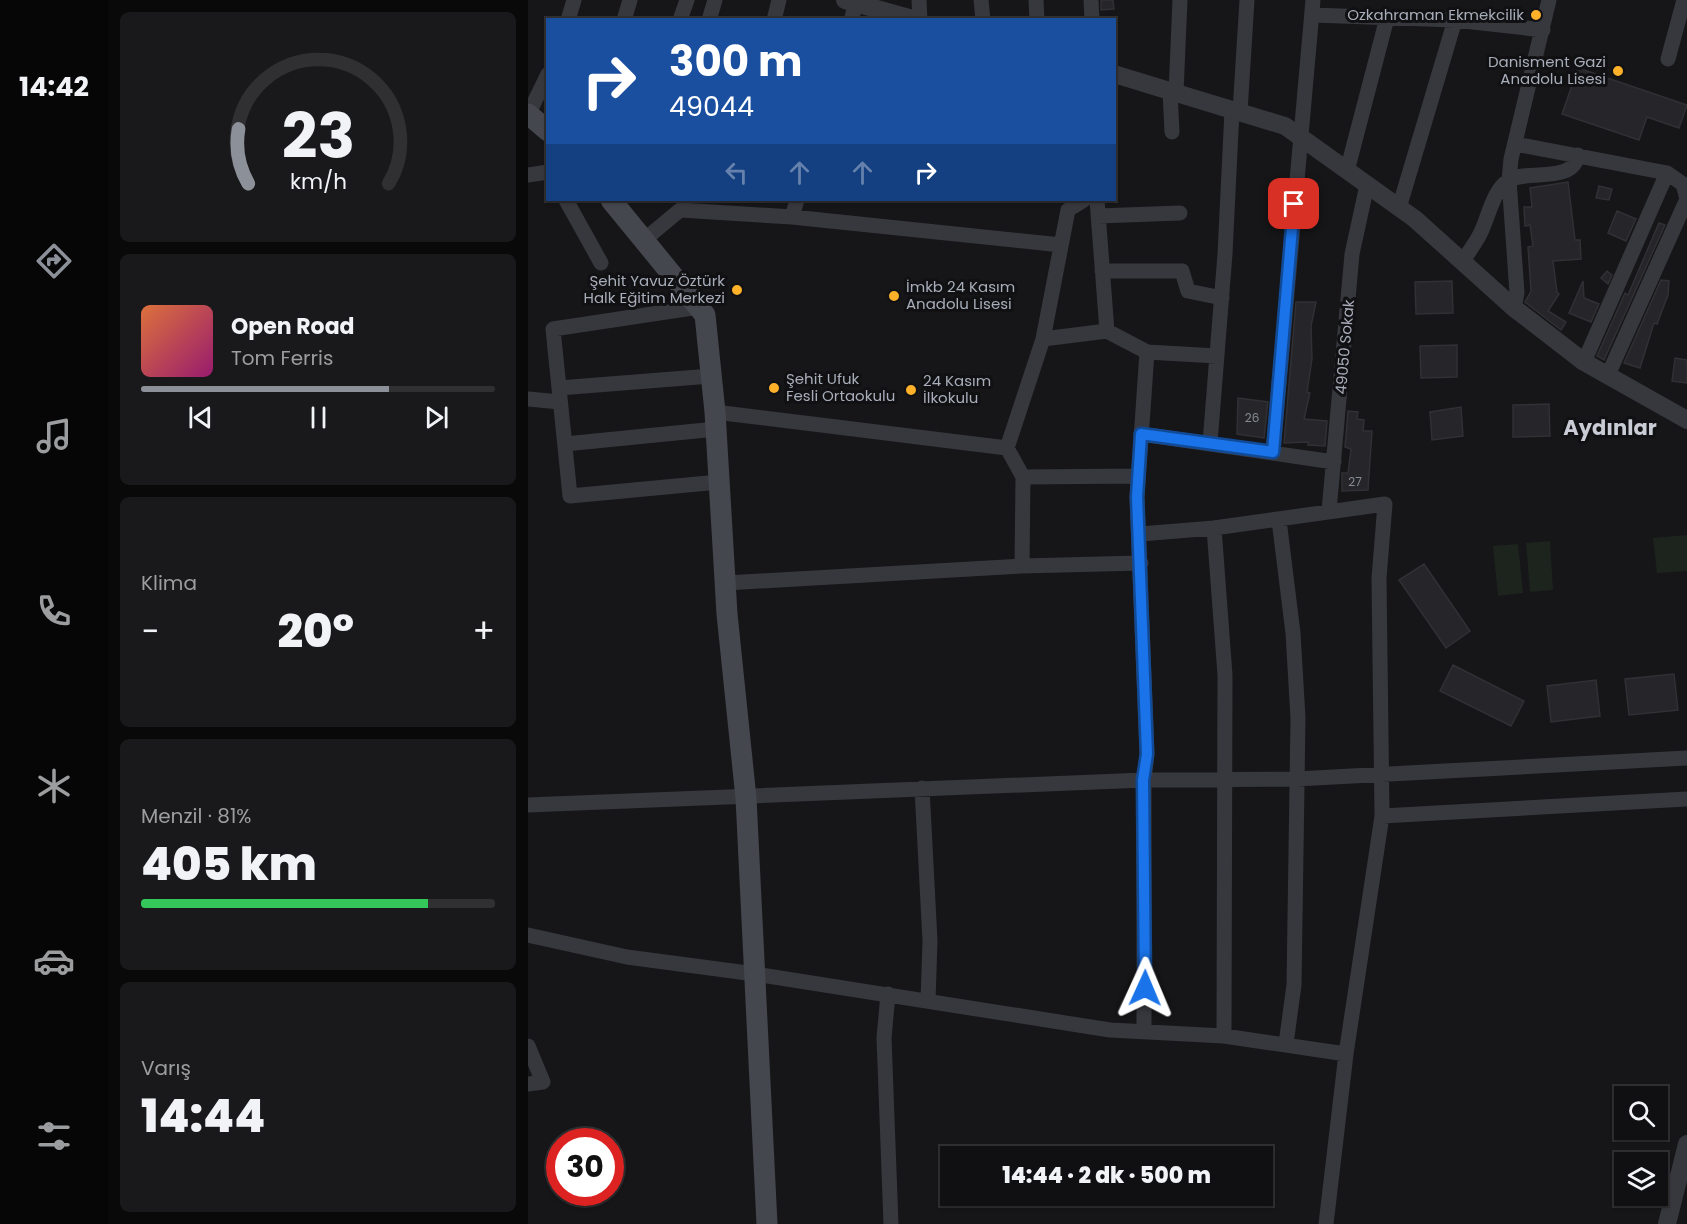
<!DOCTYPE html>
<html lang="tr">
<meta charset="utf-8">
<style>
body{margin:0;font-family:Poppins,sans-serif;background:#19191b;color:#f1f3f6;height:100vh;display:flex;flex-direction:column;font-size:22px;white-space:nowrap}
*{box-sizing:border-box;margin:0}
p{font-size:20px;color:#9c9d9f}
.icon{flex:none;width:33px;height:33px;fill:none;stroke:currentColor;stroke-width:2;stroke-linecap:round;stroke-linejoin:round}
.map{position:relative;flex:1;overflow:hidden}
.drawer{display:flex;flex-direction:column;gap:12px;padding:12px;background:#09090a;width:420px}
.drawer>*{flex:none}
.top-card{position:absolute;left:18px;top:18px;width:570px;height:183px;border-radius:0px;box-shadow:0 2px 4px #0004,0 0 0 2px #303032;background:#1a4fa0;color:#fff;overflow:hidden}
.buttons{position:absolute;left:1086px;top:1086px;display:grid;gap:12px}
.buttons a{display:grid;place-items:center;width:54px;height:54px;border-radius:0px;background:#101012;box-shadow:0 2px 4px #0004,0 0 0 2px #303032;font-size:30px}
.speed{position:absolute;left:18px;top:1128px;display:flex;gap:12px;font-size:30px;font-weight:700;text-align:center}
.speed>*{display:grid;place-content:center;width:78px;height:78px;border-radius:50%;background:#101012;box-shadow:0 2px 4px #0004,0 0 0 2px #303032;line-height:1}
.speed .limit{border:9px solid #d22;background:#fff;color:#111}
.pin{position:absolute;display:grid;place-items:center;width:51px;height:51px;color:#fff;margin:-26px;border-radius:12px;box-shadow:0 3px 9px #0006}
.me{position:absolute;width:66px;margin:-33px;rotate:1deg;stroke-linejoin:round;filter:drop-shadow(0 0 4px #0008)}
.turn{display:flex;align-items:center;gap:21px;height:126px;padding:0 24px;font-size:27px}
.turn .icon{width:78px;height:78px;stroke-width:2.5}
.turn b{display:block;font-size:42px;line-height:51px}
.lanes{display:flex;align-items:center;height:57px;padding:0 24px;background:#0003;justify-content:center;gap:30px;direction:ltr}
.lanes .off{opacity:.35}
.big{font-size:45px;font-weight:800;line-height:1.1}
.drawer .tile{flex:1;display:flex;flex-direction:column;justify-content:center;gap:9px;min-width:0;padding:0 21px;border-radius:9px;background:#19191b}
.drawer .dial{align-items:center;gap:0}
.dial svg{height:156px;overflow:visible;fill:none;stroke:#303032;stroke-width:7;stroke-linecap:round;text-anchor:middle}
.dial text{fill:#f1f3f6;stroke:none}
.song{display:flex;align-items:center;gap:18px}
.cover{width:72px;height:72px;border-radius:9px;background:linear-gradient(135deg,hsl(20 70% 55%),hsl(320 70% 35%))}
.played{height:6px;border-radius:3px;background:linear-gradient(90deg,#8c9099 70%,#303032 70%)}
.keys{display:flex;justify-content:space-around;direction:ltr}
.heat{display:flex;justify-content:space-between;align-items:center;font-size:33px;direction:ltr}
.charge{height:9px;border-radius:4px;background:linear-gradient(90deg,#34c759 81%,#303032 0)}
.trip{position:absolute;left:412px;top:1146px;width:333px;height:60px;border-radius:0px;background:#101012;box-shadow:0 2px 4px #0004,0 0 0 2px #303032;font-weight:800;line-height:60px;text-align:center}
main{display:flex;flex:1;min-height:0}
.menu{display:flex;flex-direction:column;width:108px;justify-content:space-around;align-items:center;background:#060607;color:#9c9d9f}
.menu .icon{width:42px;height:42px}
.menu .current{color:#8c9099}
.menu b{font-size:27px;color:#f1f3f6}
.map>svg:first-child{display:block}
</style>
<main>
<nav class="menu">
<b>14:42</b>
<svg class="icon current" aria-label="directions" viewBox="0 0 24 24"><path d="M12 3l9 9-9 9-9-9zM9 14v-3h6M13 9l2 2-2 2"/></svg>
<svg class="icon" aria-label="music" viewBox="0 0 24 24"><path d="M9 18V5l10-2v13"/><circle cx="6" cy="18" r="3"/><circle cx="16" cy="16" r="3"/></svg>
<svg class="icon" aria-label="phone" viewBox="0 0 24 24"><path d="M5 4h4l2 5-3 2q2 4 5 5l2-3 5 2v4C11 20 4 13 5 4z"/></svg>
<svg class="icon" aria-label="climate" viewBox="0 0 24 24"><path d="M12 3v18M4 7l16 10M4 17L20 7"/></svg>
<svg class="icon" aria-label="car" viewBox="0 0 24 24"><path d="M5 17H2v-5l4-1 3-4h7l3 4 3 1v5h-3M9 17h6M6 11h13"/><circle cx="7" cy="17" r="2"/><circle cx="17" cy="17" r="2"/></svg>
<svg class="icon" aria-label="filters" viewBox="0 0 24 24"><path d="M4 7h16M4 17h16"/><circle cx="9" cy="7" r="2"/><circle cx="15" cy="17" r="2"/></svg>
</nav>
<section class="drawer">
<div class="tile dial"><svg viewBox="0 0 100 80">
<path d="M14 69A42 42 0 1 1 86 69"/>
<path d="M14 69A42 42 0 0 1 9 41" stroke="#8c9099"/>
<text x="50" y="56" font-size="32" font-weight="700">23</text>
<text x="50" y="72" font-size="11">km/h</text>
</svg></div>
<div class="tile">
<div class="song"><i class="cover"></i><div><b>Open Road</b><p>Tom Ferris</p></div></div>
<div class="played"></div>
<div class="keys"><svg class="icon" aria-label="previous" viewBox="0 0 24 24"><path d="M18 5L8 12l10 7zM5 5v14"/></svg><svg class="icon" aria-label="pause" viewBox="0 0 24 24"><path d="M8 5v14M16 5v14"/></svg><svg class="icon" aria-label="next" viewBox="0 0 24 24"><path d="M6 5l10 7-10 7zM19 5v14"/></svg></div>
</div>
<div class="tile"><p>Klima</p>
<div class="heat"><a>−</a><b class="big">20°</b><a>+</a></div>
</div>
<div class="tile"><p>Menzil · 81%</p><b class="big">405 km</b><div class="charge"></div></div>
<div class="tile"><p>Varış</p><b class="big">14:44</b></div>
</section>
<div class="map">
<svg width="1159" height="1224" viewBox="0 0 1159 1224">
<rect width="100%" height="100%" fill="#161618"/>
<path fill="#1c241d" d="M1159,535V571L1129,573L1125,538Z
M1022,541L1025,590L1002,592L998,543Z
M990,544L995,593L970,596L965,546Z"/>
<path fill="#26262a" stroke="#303035" stroke-width="1.5" d="M573,0H585L586,9L573,10Z
M1050,68L1159,105L1151,128L1119,117L1111,140L1034,114Z
M1040,182L1047,240H1052L1053,259L1025,261L1029,292L1031,294L1020,311L1038,322L1033,330L997,302L1003,291L1000,247L1005,246L1002,225L997,226L996,207H1004L1002,188Z
M1071,186L1084,189L1081,200L1068,198Z
M1089,211L1108,219L1098,241L1080,233Z
M1131,223L1137,225L1076,360L1069,356L1097,293L1100,295Z
M1079,271L1084,275L1080,284L1073,278Z
M1133,280L1141,281L1140,295L1129,324L1126,323L1112,368L1096,363Z
M924,281L925,313L888,314L887,282Z
M1055,281L1056,298L1071,304L1063,322L1041,313Z
M768,302H788L783,326L784,359L779,392L782,393L776,419L799,421L797,446L780,445V442L756,443Z
M929,345V377L893,378L892,346Z
M1147,358L1159,360V383L1144,381Z
M710,398L740,402L736,438L709,434Z
M1021,404L1022,436L985,437V405Z
M933,407L935,436L904,440L902,412Z
M820,411L830,412L829,419L836,420L835,431H844L840,490L814,491V473H820L823,449L817,447Z
M896,564L942,631L918,648L871,580Z
M925,665L996,701L983,726L912,691Z
M1146,674L1150,710L1101,715L1097,679Z
M1068,680L1072,716L1023,722L1019,686Z"/>
<g fill="none" stroke-linecap="round" stroke-linejoin="round">
<path stroke="#37383e" stroke-width="15" d="M391,0L392,20
M453,0L455,20
M508,0L509,20
M563,0L564,20
M784,15L927,20L1015,30
M40,20L46,0
M96,20L102,0
M152,20L159,0
M181,20L187,0
M246,20L251,0
M323,20L328,4
M1140,59L1156,0
M642,91L644,132
M648,93L652,0
M712,112L719,0
M0,115L20,74
M987,144L1139,173L1056,362
M819,171L859,18
M0,175L20,172
M38,200L73,263
M569,200L579,331L619,352L609,497L619,754L616,780V1032
M871,208L927,20
M570,216L652,213
M264,217L269,200
M116,240L152,210L264,217L533,245
M934,262C940,253 947,244 952,234C960,219 965,190 980,181C999,168 1044,185 1050,155
M574,271H654L660,291L694,298
M171,307L25,329L42,496L191,482
M986,308L989,293L981,180L983,159L1021,0
M515,339L540,210L556,200
M619,352L689,356
M1080,375L1159,199L1155,184L1139,173
M31,388L183,376
M0,399L32,402
M187,412L479,448L495,477L610,476
M613,434L806,462
M682,443L697,254L704,110
M37,444L188,429
M479,448L515,339L579,331
M745,452L785,0
M801,511L824,254L839,185
M751,520L765,633L770,718L766,985L758,1044
M686,528L697,675L696,1036
M612,534L686,528L857,504L851,578L854,816L818,1054L798,1224
M494,566L495,477
M198,583L494,566L613,563
M394,788L402,941L400,1001
M0,805L616,780L768,779L1159,758
M854,816L1159,799
M0,935L99,957L227,974L582,1030L696,1036L818,1054
M360,994L356,1038L363,1224
M0,1046L15,1082L0,1084"/>
<path stroke="#37383e" stroke-width="18" d="M317,0L388,20
M586,74L757,126L887,219L986,308L1056,362L1159,420
M1139,1224L1159,1144"/>
<path stroke="#45474e" stroke-width="21" d="M0,114L20,131
M83,200L177,315L187,412L199,614L218,798L239,1224"/>
</g>
<g fill="none" stroke-linecap="round" stroke-linejoin="round">
<g stroke="#114b97" stroke-width="15">
<path id="route" d="M617,988L615,780L619,754L609,497L613,434L745,452L766,204"/>
</g>
<use href="#route" stroke="#1a73e8" stroke-width="10"/>
</g>
<g fill="#feb129" stroke="#111113" stroke-width="2">
<circle cx="1008" cy="15" r="6"/>
<circle cx="1090" cy="71" r="6"/>
<circle cx="209" cy="290" r="6"/>
<circle cx="366" cy="296" r="6"/>
<circle cx="246" cy="388" r="6"/>
<circle cx="383" cy="390" r="6"/>
</g>
<g text-anchor="middle" stroke-width="6" stroke-linejoin="round" paint-order="stroke">
<g font-size="12" fill="#878b95">
<text x="724" y="422">26</text>
<text x="827" y="486">27</text>
</g>
<g font-size="15" fill="#a7adb9" stroke="#111113" text-anchor="end">
<text x="996" y="20">Ozkahraman Ekmekcilik</text>
<text x="1078" y="67">Danisment Gazi<tspan x="1078" dy="17">Anadolu Lisesi</tspan></text>
<text x="197" y="286">Şehit Yavuz Öztürk<tspan x="197" dy="17">Halk Eğitim Merkezi</tspan></text>
<text x="378" y="292" text-anchor="start">İmkb 24 Kasım<tspan x="378" dy="17">Anadolu Lisesi</tspan></text>
<text x="258" y="384" text-anchor="start">Şehit Ufuk<tspan x="258" dy="17">Fesli Ortaokulu</tspan></text>
<text x="395" y="386" text-anchor="start">24 Kasım<tspan x="395" dy="17">İlkokulu</tspan></text>
</g>
<g font-size="15" fill="#a7adb9" stroke="#111113">
<text transform="translate(817 347) rotate(-85)" y="5">49050 Sokak</text>
</g>
<g font-size="21" font-weight="bold" fill="#c9ccd5" stroke="#111113">
<text x="1082" y="435">Aydınlar</text>
</g>
</g>
</svg>
<div class="buttons">
<a><svg class="icon" aria-label="search" viewBox="0 0 24 24"><circle cx="10" cy="10" r="6"/><path d="M15 15l6 6"/></svg></a>
<a><svg class="icon" aria-label="layers" viewBox="0 0 24 24"><path d="M12 4l9 5-9 5-9-5zM3 14l9 5 9-5"/></svg></a>
</div>
<div class="speed"><div class="limit">30</div></div>
<div class="pin" style="left:766px;top:204px;background:#d93025"><svg class="icon" aria-label="arrive" viewBox="0 0 24 24"><path d="M6 21V4h12l-3 4 3 4H6"/></svg></div>
<svg class="me" style="left:617px;top:988px" viewBox="-20 -20 40 40"><path d="M0-17L14 15 0 8-14 15z" fill="#1a73e8" stroke="#fff" stroke-width="4"/></svg>
<div class="trip">14:44 · 2 dk · 500 m</div>
<div class="top-card">
<div class="turn"><svg class="icon" aria-label="right" viewBox="0 0 24 24"><path d="M7 20v-9h11M14 6l5 5-5 5"/></svg><div><b>300 m</b>49044</div></div>
<div class="lanes"><svg class="icon off" aria-label="left" viewBox="0 0 24 24"><path d="M17 20v-9H6M10 6l-5 5 5 5"/></svg><svg class="icon off" aria-label="ahead" viewBox="0 0 24 24"><path d="M12 20V5M6 11l6-6 6 6"/></svg><svg class="icon off" aria-label="ahead" viewBox="0 0 24 24"><path d="M12 20V5M6 11l6-6 6 6"/></svg><svg class="icon" aria-label="right" viewBox="0 0 24 24"><path d="M7 20v-9h11M14 6l5 5-5 5"/></svg></div>
</div>
</div>
</main>
